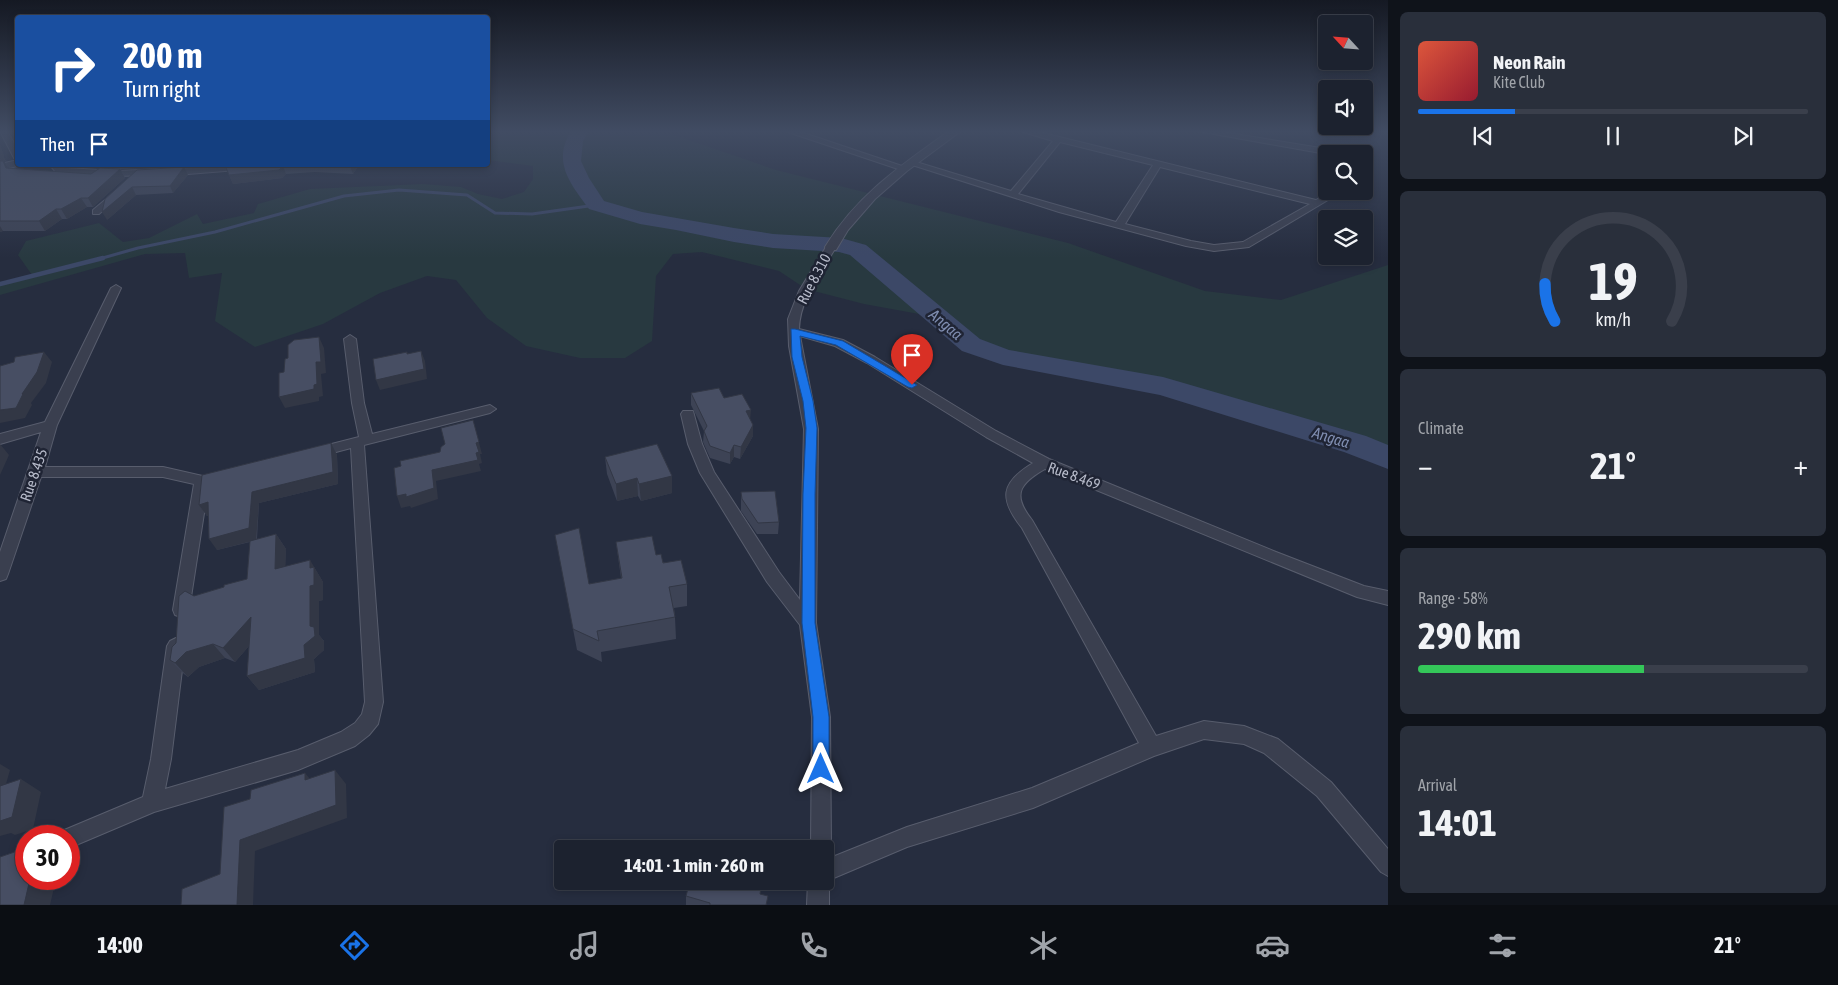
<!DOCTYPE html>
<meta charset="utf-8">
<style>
body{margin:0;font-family:"Asap Condensed",sans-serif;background:#292f3b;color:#f1f3f6;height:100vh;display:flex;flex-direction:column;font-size:19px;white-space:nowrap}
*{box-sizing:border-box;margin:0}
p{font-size:16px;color:#a0a4aa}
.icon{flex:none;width:28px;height:28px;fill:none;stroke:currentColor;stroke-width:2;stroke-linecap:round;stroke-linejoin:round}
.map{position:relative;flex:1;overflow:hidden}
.panel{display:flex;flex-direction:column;gap:12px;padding:12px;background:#0f131a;width:450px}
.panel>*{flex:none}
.hud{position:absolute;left:15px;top:15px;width:475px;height:152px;border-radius:5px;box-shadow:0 2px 8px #0003,0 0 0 1px #3a3f4b;background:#1a4fa0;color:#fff;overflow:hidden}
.needle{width:32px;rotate:296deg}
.fabs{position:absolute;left:1318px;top:15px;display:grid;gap:10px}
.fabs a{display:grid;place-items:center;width:55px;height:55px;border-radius:5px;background:#1c222f;box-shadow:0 2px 8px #0003,0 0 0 1px #3a3f4b;font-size:25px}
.speed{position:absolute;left:15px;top:825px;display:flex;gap:10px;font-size:25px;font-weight:700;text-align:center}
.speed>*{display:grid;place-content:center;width:65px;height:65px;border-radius:50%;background:#1c222f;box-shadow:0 2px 8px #0003,0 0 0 1px #3a3f4b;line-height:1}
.speed .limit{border:8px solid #d22;background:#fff;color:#111}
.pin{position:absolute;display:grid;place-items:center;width:42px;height:42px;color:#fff;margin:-51px -21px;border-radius:50% 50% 50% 0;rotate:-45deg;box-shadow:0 0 5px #0007}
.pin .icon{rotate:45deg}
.me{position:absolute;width:55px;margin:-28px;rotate:0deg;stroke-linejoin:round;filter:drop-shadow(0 0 4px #0008)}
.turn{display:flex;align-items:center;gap:18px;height:105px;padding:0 25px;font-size:22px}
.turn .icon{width:65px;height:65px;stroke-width:2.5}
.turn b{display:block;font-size:35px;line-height:42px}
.then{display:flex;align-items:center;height:48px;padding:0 25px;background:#0003;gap:10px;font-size:19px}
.big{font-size:38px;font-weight:700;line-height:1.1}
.panel .tile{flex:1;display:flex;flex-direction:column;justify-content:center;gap:8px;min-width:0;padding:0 18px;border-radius:8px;background:#292f3b}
.panel .dial{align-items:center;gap:0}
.dial svg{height:130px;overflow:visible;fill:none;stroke:#3a3f4b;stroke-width:7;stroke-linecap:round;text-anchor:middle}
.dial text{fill:#f1f3f6;stroke:none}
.song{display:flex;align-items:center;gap:15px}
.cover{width:60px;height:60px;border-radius:8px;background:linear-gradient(135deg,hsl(10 70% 55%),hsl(350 70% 35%))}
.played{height:5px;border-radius:2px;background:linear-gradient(90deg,#1a73e8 25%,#3a3f4b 25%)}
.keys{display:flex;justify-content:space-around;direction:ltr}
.heat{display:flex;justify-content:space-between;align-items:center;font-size:28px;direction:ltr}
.charge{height:8px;border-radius:4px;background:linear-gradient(90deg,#34c759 58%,#3a3f4b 0)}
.trip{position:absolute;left:554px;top:840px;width:280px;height:50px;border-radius:5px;background:#1c222f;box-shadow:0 2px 8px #0003,0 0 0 1px #3a3f4b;font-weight:700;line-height:50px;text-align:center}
.tabs{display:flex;height:80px;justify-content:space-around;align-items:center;background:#0b0e13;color:#a0a4aa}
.tabs .icon{width:35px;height:35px}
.tabs .active{color:#1a73e8}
.tabs b{font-size:22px;color:#f1f3f6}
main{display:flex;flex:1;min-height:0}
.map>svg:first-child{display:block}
</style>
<main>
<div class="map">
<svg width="1388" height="905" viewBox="0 0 1388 905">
<rect width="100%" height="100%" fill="#262d3f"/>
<path fill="#283940" d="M488,131H663L776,170L1068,243L1205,291L1281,300L1388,265V458L1355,444L1163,386L1086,373L989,353L971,345L949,328L941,318L864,304L806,289L779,271L702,252L673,254L656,276L652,341L625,358H580L526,346L487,318L456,280L427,276L380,293L323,324L255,347L215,321L222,273L189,278L185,253L145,254L0,295V284L32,275L18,255L26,241L99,223L123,242L149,238L197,214L203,224L254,213L258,204L310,189L423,184L461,187L478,194L502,199L524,192L533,179V166L488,160Z"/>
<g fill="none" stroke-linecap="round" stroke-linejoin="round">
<path stroke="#3c4867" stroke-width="3" d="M99,259L138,248L215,232L344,196L399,190L467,195L495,213L532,214L596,205"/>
<path stroke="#3c4867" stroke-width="4.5" d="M0,284L103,258"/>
<path fill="#3c4867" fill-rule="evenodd" d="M571,131H589L583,141L581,161L589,178L604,201L642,212L734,228L773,234L841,238L866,245L980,339L1009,350L1163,377L1366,436L1388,445V469L1344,452L1160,395L1003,365L962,351L850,255L839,252L773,248L734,242L676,230L640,224L589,209C570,183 552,162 571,131Z"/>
<g stroke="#585d6d" stroke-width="2">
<path id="minor" d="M0,131H7L18,150V160L14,158Z
M785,131H798L908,168L901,170Z
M1020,131H1035L1316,200L1332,191H1343L1249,247L1214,251L1186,246L1059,212L906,163L913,161L1011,191L1053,141ZM1060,142L1153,165L1116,222L1018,194ZM1160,167L1310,204L1243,242L1214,245L1191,241L1125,224Z
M1197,131H1217L1339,151L1343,154H1326Z
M50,165H59L67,168L116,171L265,165L261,168L188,174L116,176L67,174L55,171Z
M117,190L120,191V195L99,214H93V210Z
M831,244L836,247C821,273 800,298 799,329L843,340L875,357L996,431L1049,459L1276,552L1364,586L1388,591V605L1357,597L1045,469C1019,484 1012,495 1032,520L1156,736L1204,721L1244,726L1278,739L1331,782L1388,849V876L1381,872L1317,796L1264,753L1244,744L1204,739L1154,756L1033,808L907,847L829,880V905H807L808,881H825V860L907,827L1032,788L1139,743L1022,528C999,499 1000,483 1033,463L986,437L867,363L835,346L800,336L818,429L816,623L830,717L831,849L828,856L825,858V849H811L812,717L800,625L767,582L700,473L688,444L681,414L683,411H693L702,444L714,472L779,572L800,600L804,429L789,346L788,319L799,291L826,247Z
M116,285L121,288L57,425L45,467H163L207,477L209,481L189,610L187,615L181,617L175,615L173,610L194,484L163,477H41L8,574L6,579L0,581V552L41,432L0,444V434L45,422L111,288Z
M350,335L356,339L364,403L372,434L490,405L496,409L490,413L364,445L383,702L378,724L369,735L355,746L298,770L154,812L69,848V836H59L62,831L143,797L151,759L167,646L170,641L176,638L182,641L185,646L171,759L165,789L298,750L341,732L355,723L362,714L365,702L351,448L317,457L312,455L310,452L312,449L359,437L352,403L344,339Z"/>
</g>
<g stroke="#585d6d" stroke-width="2">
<path id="tertiary" d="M949,131H961L907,171L875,199L848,230L836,250H826L825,247C857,195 900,166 949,131Z
M18,160V165H22L0,170V164Z"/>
</g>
<use href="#minor" fill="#3a3f4f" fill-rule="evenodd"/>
<use href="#tertiary" fill="#3a3f4f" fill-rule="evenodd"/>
</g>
<path fill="#3d4355" d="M0,145L4,156H3L6,161H4L8,168L91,174L115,168L114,165H195V166L121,169L125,178L93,207H87L67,219H62L45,231H3L0,232Z
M225,165H359L353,174L315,172L286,174L282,178L233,184Z
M137,170L188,175L173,193L136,195L107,220Z
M691,393L724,398L750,419L753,436L740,459L734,457L730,464L710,458L703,442L704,431L691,405Z
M331,443L337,455L338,484L259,503L257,539L276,534L286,549L285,566L314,567L323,582V600L319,601V635L324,641V650L314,659L315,672L259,690L247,676L249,646L235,662L225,658L199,667L188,677L184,674L170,660L194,596L224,587L247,579L250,542L217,550L208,516H207L199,505Z
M605,457L672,493L641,501L638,496L617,501L607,474Z
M741,492L779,522L778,534H757L741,511Z
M616,542L656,555L687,584V606L674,608L675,617L676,639L601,652L602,662L577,650L573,629L589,584L621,578Z
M760,894L766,905H686V896Z"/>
<path fill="#323745" d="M0,145L4,156H3L6,161H4L9,170L12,177L0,162Z
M351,165H359L353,174L350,166Z
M283,166L286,174L282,178L233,184L229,175Z
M184,167L188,175L173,193L170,186Z
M120,169L125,178L93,207L88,198Z
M132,187L136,195L107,220L102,212Z
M81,198L87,207L67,219L61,209Z
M56,209L62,219L45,231L39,221Z
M0,226L3,231L0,232Z
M319,337L324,348L326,373L321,374L323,396L319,397V401L285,408L279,397L314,385Z
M421,351L425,361L427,379L380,390L376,380Z
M44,352L52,362L46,383L31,403L32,405L25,418L0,423V410L22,394Z
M751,410L750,421L746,411Z
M473,420L482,454H480L482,463L479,464L481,471L436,481L438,499L411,508L410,506L401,508L397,496L432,470L476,453V443Z
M753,425V436L740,459L741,447Z
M331,443L337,455L338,484L259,503L256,540L217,550L209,539L252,492Z
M0,444L9,455L0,475Z
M734,445V457L730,464V453Z
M672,476V493L641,501L639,484Z
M637,478L638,496L617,501L616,484Z
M208,502L216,514L207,516L199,505Z
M276,534L286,549L285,584L275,569Z
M310,560L323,582V600L319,601V635L324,641V650L314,659L315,672L259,690L247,676L304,645L310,626Z
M251,617L262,631L235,662L223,648Z
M213,644L225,658L199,667L188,677L175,663L186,652Z
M0,764L10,770L0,805Z
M335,770L346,784L347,818L255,851L253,905H237L240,840Z
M305,773L316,786L305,780Z
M21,779L41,792L33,829L15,835L11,833L0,836V821Z
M30,879H56L50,905H24Z"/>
<path fill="#474e63" stroke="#323745" d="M0,161H3L6,168L91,174L100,168L120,169L88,198H81L61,209H56L39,221H0Z
M225,165H296L283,166L279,170L229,175Z
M332,165H351L350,166Z
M184,167L170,186L132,187L102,212L105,199L137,170Z
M319,337L321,362H316L317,384L314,385V389L279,397V373L284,372L285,359L288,358V345L294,340Z
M421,351L424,369L376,380L373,359L407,352V354Z
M44,352L37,372L22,394H23L16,408L0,410V366L14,362L15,357Z
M719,388L724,398L742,394L751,410L746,411L753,425L741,447L734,445L730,453L710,446L704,431L707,426L691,393Z
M473,420L479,442L476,443L479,452L476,453L478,460L432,470L434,488L406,497V494L397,496L394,468L401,466L400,461L440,452L441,447L445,444L441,428Z
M331,443L333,472L252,492L249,528L209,539L208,502L199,505L202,475Z
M657,444L672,476L639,484L637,478L616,484L605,457Z
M775,491L779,522L758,523L742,499L741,492Z
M579,528L589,584L622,578L616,542L652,536L656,555L661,554L663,563L681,560L687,584L669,587L675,617L597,631L599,641L573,629L555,535Z
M276,534L275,569L310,560V568L314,567V585L310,586V626L314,627L315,636L304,645L305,658L247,676L251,617L223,648L213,644L186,652L175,663L170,660L172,647L176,643L179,596L185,591L194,596L224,587V585L247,579L250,541Z
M335,770L336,805L240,840L237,905H181L182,889L220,874L224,807L250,799L251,790L305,773V780Z
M21,779L12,817L0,821V786Z
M26,848V879H30L24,905H0V857Z
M690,881H762L760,894L768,896L766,905H710V903L686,896Z"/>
<linearGradient id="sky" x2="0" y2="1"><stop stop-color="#151923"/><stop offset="0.51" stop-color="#414c63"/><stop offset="1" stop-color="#414c63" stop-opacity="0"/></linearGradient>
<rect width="1388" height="258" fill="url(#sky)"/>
<path fill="#1a73e8" stroke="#114b97" d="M791,329H795L843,341L917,385L912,388L908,387L836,345L800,336L802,357L813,401L817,428L815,494V623L829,717V769L827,774L821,777L815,774L813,769V717L802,623L803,494L806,428L803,401L792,357Z"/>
<g text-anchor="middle" stroke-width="5" stroke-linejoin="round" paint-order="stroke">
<g font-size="15" fill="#b7bbca" stroke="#1f2434">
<text transform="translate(814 279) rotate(-62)" y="5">Rue 8.310</text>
<text transform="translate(34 475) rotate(-71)" y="5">Rue 8.435</text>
<text transform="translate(1074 476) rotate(20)" y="5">Rue 8.469</text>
</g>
<g font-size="16" font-style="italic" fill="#7f8db0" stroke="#1f2434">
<text transform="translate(946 324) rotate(40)" y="6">Angaa</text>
<text transform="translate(1331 437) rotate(17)" y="6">Angaa</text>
</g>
</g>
</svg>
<div class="fabs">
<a><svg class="needle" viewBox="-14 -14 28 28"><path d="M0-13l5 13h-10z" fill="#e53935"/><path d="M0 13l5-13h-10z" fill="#a0a4aa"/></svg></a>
<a><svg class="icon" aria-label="sound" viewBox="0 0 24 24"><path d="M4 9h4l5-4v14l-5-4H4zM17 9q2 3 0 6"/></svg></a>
<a><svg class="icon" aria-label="search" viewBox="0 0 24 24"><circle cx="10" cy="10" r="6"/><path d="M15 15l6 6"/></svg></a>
<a><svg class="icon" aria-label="layers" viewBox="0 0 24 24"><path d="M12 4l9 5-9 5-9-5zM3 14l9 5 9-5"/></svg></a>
</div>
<div class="speed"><div class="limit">30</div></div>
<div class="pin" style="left:912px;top:385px;background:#d93025"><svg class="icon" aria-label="arrive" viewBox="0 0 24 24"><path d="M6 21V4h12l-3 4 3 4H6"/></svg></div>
<svg class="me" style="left:821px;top:769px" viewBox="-20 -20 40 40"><path d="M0-17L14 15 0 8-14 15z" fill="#1a73e8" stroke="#fff" stroke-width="4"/></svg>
<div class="trip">14:01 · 1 min · 260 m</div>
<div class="hud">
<div class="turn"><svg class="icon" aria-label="right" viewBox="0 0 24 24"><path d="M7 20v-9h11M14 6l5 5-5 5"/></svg><div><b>200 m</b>Turn right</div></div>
<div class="then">Then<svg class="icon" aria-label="arrive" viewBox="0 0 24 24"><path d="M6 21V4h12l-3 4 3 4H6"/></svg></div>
</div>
</div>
<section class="panel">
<div class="tile">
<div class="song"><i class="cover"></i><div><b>Neon Rain</b><p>Kite Club</p></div></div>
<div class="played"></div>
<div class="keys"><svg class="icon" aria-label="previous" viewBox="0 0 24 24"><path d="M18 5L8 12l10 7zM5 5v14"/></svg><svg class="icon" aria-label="pause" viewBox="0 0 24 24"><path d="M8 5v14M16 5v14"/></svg><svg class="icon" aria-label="next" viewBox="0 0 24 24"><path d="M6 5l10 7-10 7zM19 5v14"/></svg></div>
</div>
<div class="tile dial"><svg viewBox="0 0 100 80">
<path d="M14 69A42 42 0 1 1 86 69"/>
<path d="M14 69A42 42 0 0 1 8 46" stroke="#1a73e8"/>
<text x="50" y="56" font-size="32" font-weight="700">19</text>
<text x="50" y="72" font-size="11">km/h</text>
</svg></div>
<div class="tile"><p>Climate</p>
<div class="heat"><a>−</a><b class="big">21°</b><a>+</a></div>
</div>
<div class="tile"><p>Range · 58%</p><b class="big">290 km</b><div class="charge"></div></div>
<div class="tile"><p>Arrival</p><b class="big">14:01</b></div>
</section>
</main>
<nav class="tabs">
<b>14:00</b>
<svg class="icon active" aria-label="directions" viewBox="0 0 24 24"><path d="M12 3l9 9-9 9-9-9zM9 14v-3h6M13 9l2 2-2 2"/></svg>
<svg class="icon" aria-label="music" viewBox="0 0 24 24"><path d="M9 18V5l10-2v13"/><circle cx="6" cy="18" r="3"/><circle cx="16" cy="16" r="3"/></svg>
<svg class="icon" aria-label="phone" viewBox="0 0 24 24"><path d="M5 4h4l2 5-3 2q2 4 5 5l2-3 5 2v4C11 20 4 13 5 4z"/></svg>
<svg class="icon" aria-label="climate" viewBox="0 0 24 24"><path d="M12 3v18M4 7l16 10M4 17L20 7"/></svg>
<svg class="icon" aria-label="car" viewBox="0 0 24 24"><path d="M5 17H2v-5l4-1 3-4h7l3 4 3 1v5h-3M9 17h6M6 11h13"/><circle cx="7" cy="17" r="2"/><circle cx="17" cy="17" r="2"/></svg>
<svg class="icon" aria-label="filters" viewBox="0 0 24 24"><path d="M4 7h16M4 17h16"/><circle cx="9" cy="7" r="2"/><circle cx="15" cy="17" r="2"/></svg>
<b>21°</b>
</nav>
